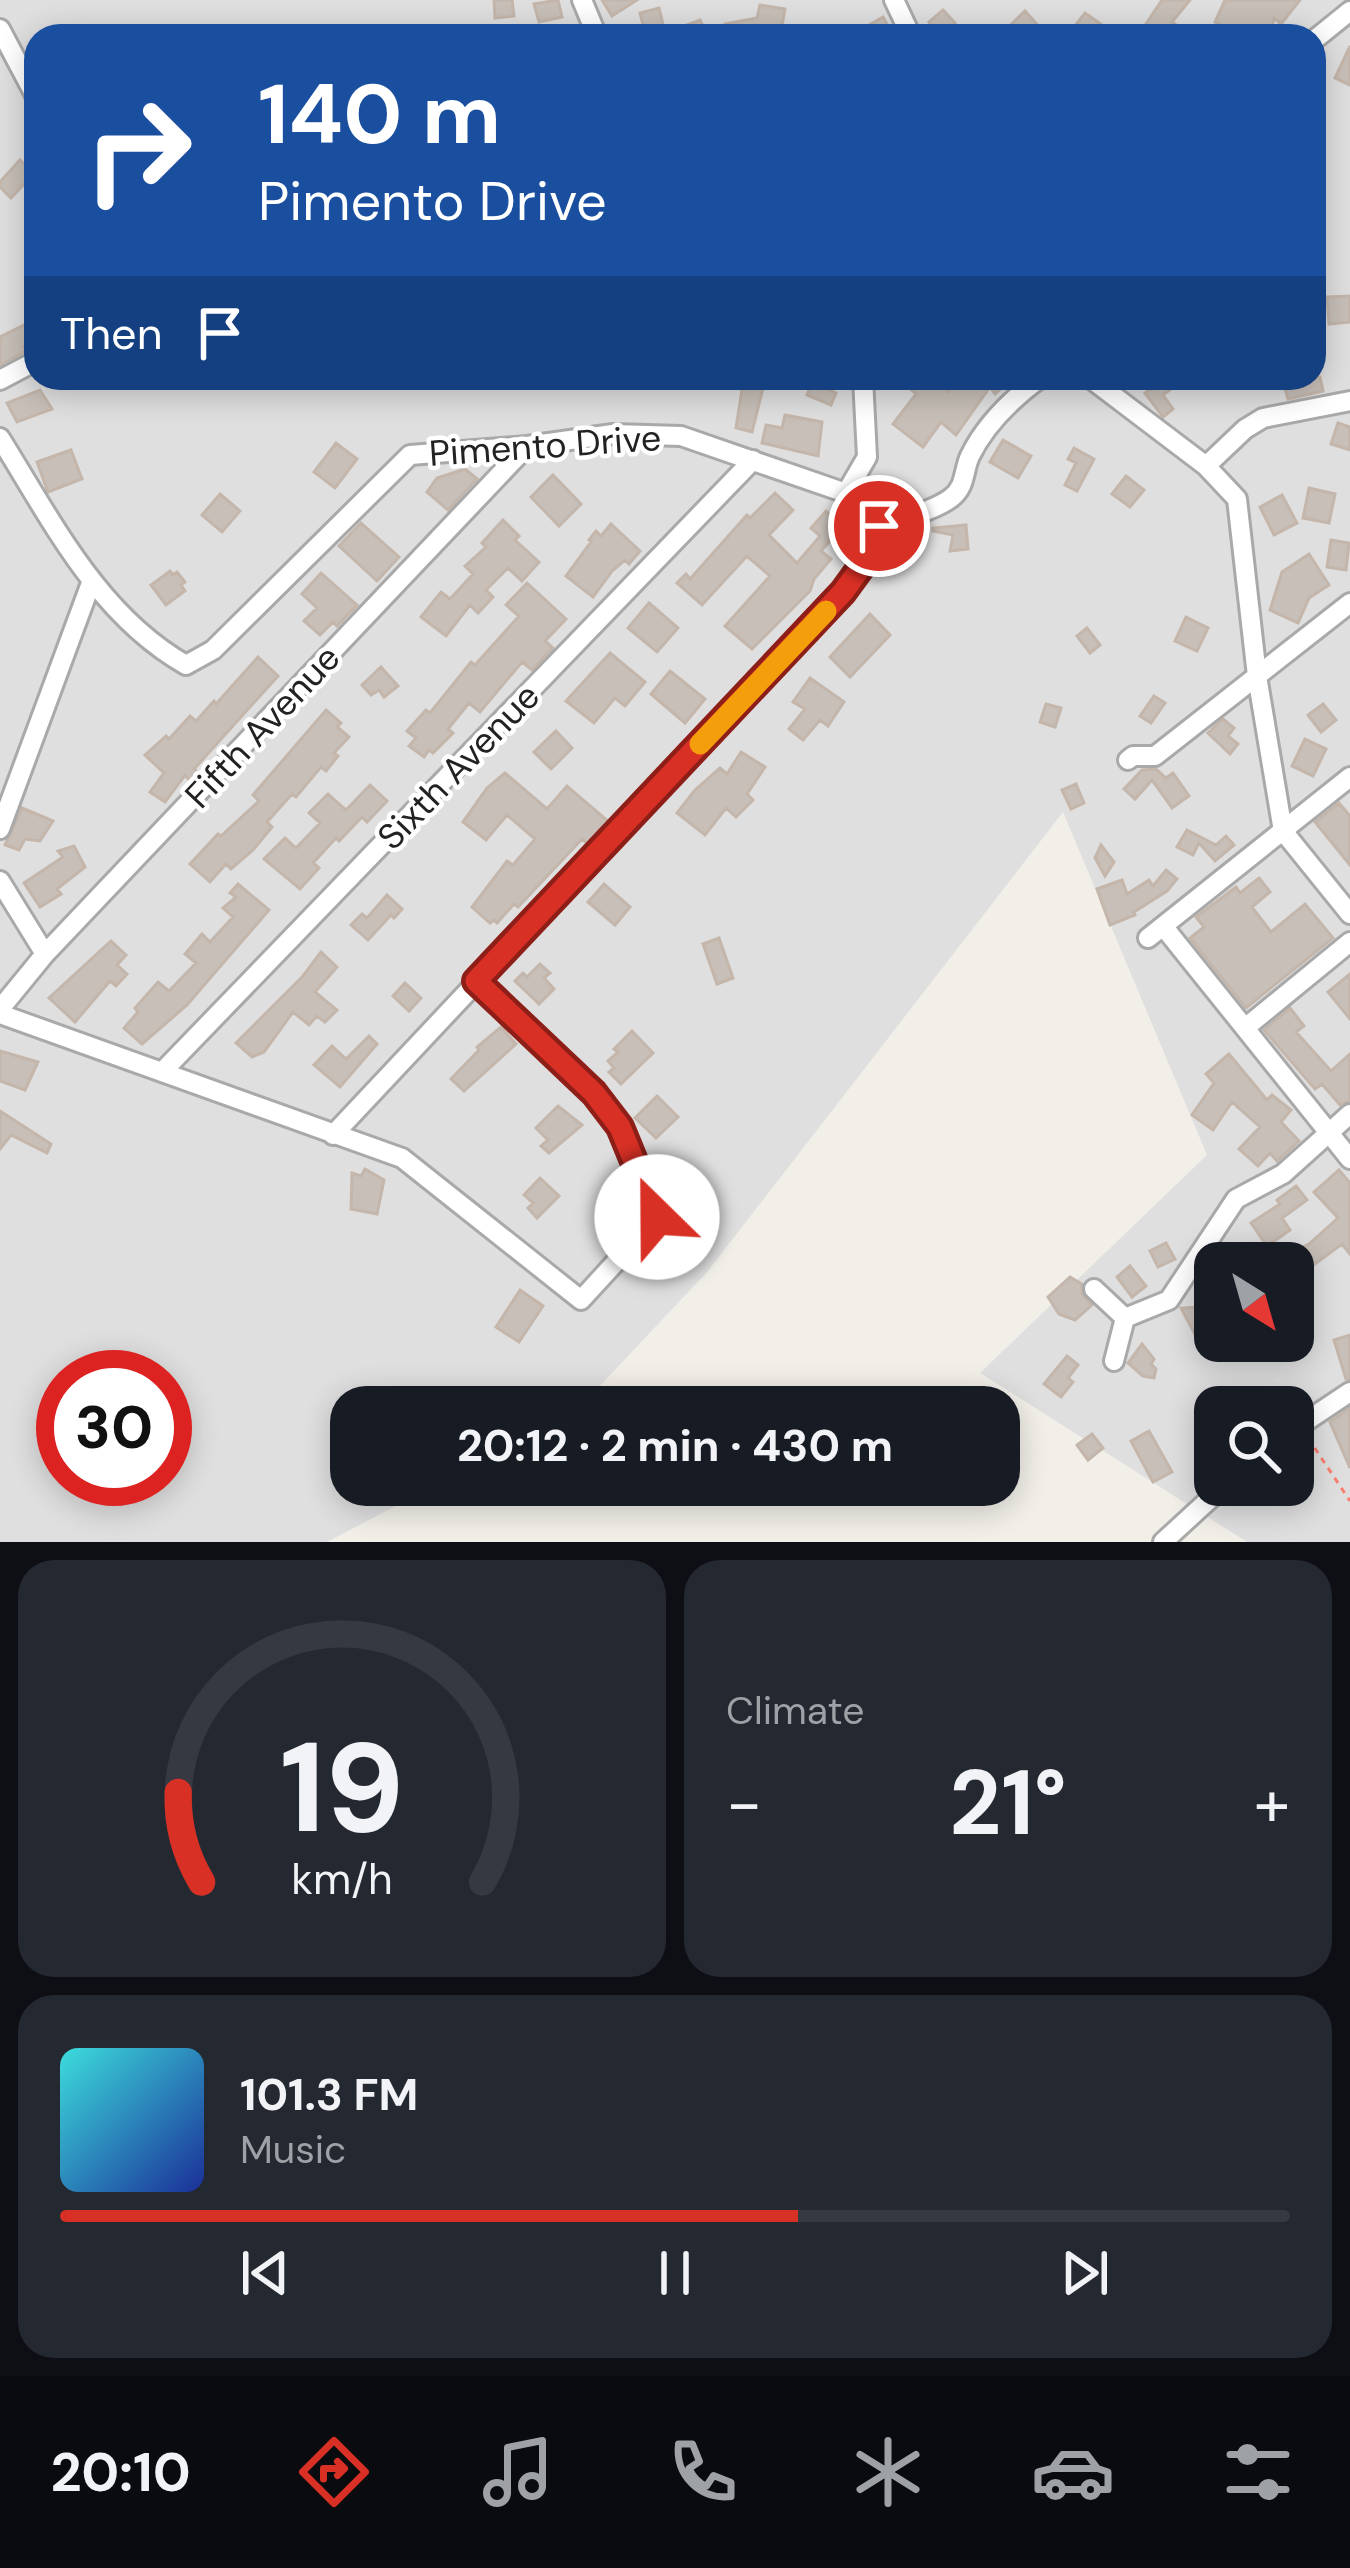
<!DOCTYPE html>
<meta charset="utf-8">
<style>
body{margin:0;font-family:"DM Sans",sans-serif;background:#242831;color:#f1f3f6;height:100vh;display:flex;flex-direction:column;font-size:45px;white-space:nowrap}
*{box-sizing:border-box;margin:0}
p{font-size:39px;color:#9ea1a6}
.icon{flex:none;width:66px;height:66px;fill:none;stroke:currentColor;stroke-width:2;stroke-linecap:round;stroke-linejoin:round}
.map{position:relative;height:1542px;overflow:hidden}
.sheet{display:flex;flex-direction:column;gap:18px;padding:18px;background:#0d0f14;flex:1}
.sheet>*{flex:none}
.guide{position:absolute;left:24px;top:24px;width:1302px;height:366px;border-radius:36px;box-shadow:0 6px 30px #0003;background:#1a4fa0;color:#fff;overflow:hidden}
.needle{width:78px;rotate:143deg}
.buttons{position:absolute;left:1194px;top:1242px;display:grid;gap:24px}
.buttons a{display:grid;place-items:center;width:120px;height:120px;border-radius:24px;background:#171b24;box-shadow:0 6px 30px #0003;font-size:60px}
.speed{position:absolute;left:36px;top:1350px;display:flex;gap:24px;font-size:60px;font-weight:700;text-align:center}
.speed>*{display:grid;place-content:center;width:156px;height:156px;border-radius:50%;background:#171b24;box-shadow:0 6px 30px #0003;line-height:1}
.speed .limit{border:18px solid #d22;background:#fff;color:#111}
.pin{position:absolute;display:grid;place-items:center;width:102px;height:102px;color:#fff;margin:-51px;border:6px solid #fff;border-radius:50%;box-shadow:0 3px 12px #0007}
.me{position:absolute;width:132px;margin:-66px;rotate:337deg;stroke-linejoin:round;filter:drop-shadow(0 0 9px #0008)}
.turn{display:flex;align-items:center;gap:42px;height:252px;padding:0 36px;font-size:54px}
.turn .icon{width:156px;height:156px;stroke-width:2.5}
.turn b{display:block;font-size:84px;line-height:102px}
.then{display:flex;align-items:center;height:114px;padding:0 36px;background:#0003;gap:24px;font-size:45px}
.big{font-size:90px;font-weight:700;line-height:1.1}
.sheet .widget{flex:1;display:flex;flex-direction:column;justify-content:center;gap:18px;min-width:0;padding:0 42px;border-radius:36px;background:#242831}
.sheet .dial{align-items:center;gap:0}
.dial svg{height:312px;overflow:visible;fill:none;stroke:#363941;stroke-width:7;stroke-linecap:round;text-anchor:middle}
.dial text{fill:#f1f3f6;stroke:none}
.song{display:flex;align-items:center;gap:36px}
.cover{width:144px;height:144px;border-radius:18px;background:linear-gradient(135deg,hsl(180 70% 55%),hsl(230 70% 35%))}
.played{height:12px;border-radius:6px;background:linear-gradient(90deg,#d93025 60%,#363941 60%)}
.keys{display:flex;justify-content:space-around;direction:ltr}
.heat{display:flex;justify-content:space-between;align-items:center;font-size:66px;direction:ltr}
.sheet .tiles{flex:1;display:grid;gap:18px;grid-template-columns:1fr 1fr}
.widget:last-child{grid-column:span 2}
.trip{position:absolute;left:330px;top:1386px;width:690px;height:120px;border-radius:36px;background:#171b24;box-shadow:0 6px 30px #0003;font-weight:700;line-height:120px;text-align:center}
.dock{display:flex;height:192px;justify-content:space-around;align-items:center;background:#090b0e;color:#9ea1a6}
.dock .icon{width:84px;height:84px}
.dock .current{color:#d93025}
.dock b{font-size:54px;color:#f1f3f6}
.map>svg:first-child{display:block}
</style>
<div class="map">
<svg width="1350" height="1542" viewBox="0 0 1350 1542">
<rect width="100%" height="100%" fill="#f2efe9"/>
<path fill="#e0dfdf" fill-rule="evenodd" d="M0,0H1350V1542H1247L980,1373L1207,1155L1063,812L708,1271L580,1407H351V1485H436L327,1542H0ZM36,36H1314V378H36ZM1215,1263H1293V1341H1215ZM63,1377H165V1479H63ZM1215,1407H1293V1485H1215Z"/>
<path fill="#c7bfb8" stroke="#c4b6ab" stroke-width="3" d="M494,0H512L514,16L495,18Z
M558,0L562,17L539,22L534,4Z
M602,0H637L612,16Z
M1162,0H1190L1172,22L1179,27L1173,36H1138Z
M1225,0H1300L1281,24L1274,18L1270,36L1244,30L1242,35L1215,22Z
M760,5L785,9L780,36H728L725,24L757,18Z
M659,8L665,33L700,20L708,36H646L640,13Z
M943,10L955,23L940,36L929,22Z
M1025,11L1041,29L1034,36H999Z
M1085,13L1118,36H1086L1074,27Z
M883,17L894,36H850Z
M1350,46V85L1335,78Z
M20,160L34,173L11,198L0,187V182Z
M1350,296V322L1329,324L1327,297Z
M26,324L34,341L23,347L26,351L0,365V337Z
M1320,377L1323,391L1288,399L1284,385Z
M814,378H833L828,389L836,393L831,405L807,395Z
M898,378H933L949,392L959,378H1013L995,394L990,387L956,435L941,422L923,447L893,424L916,394Z
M1166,378L1175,386L1163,395L1173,409L1163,417L1145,393Z
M743,383L763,388L752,432L736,428Z
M40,390L52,409L17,422L7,403Z
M785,415L822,422L818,456L762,443L766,425L782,428Z
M1338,423L1350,427V450L1331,444Z
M1003,440L1031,456L1018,478L990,462Z
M336,443L357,459L335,488L314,472Z
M1074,448L1094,459L1077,491L1065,485L1076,463L1068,459Z
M71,450L82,479L48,492L37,462Z
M465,469L477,479L448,510L427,492L437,478Z
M553,475L581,504L559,526L531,497Z
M1126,476L1144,490L1130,507L1112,494Z
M1309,488L1335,494L1329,523L1303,518Z
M775,493L793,510L769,535L797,563L820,536L811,528L826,511L843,526L821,551L831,559L814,579L810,591L752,649L725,626L770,576L747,556L702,605L677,583L686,574L690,579L747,515L750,518Z
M220,494L240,511L222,532L202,515Z
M1282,495L1297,523L1274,535L1260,507Z
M503,520L519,536L515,540L539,562L522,581L508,568L486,590L493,597L478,613L470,605L446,636L421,617L441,592L450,599L473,574L465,566L486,547L482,543Z
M361,523L399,557L377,581L339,546Z
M611,524L640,551L629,564L625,560L612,571L593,597L566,576L591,542L589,540L596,531L601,536Z
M966,525L968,549L950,551L953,535L933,531V528Z
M1331,540L1349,543L1346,570L1327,567Z
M1309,554L1329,585L1309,598L1298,623L1270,610L1282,572Z
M170,571L173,575L177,572L185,582L181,585L185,591L166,605L151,585Z
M321,573L357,605L337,626L333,622L320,635L304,621L317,608L302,594Z
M527,583L566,619L545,641L553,648L532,670L522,662L480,712L469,703L448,729L453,733L433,753L429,750L424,757L409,746L416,738L407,731L426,710L430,713L471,662L475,665L519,616L506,605Z
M649,603L678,628L657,652L628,628Z
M870,614L890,635L850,677L830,657Z
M1186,617L1208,628L1197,651L1175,641Z
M1087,628L1100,645L1090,653L1077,636Z
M610,653L645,682L625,706L615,698L594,723L566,701Z
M258,657L278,676L194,769L199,773L190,781L185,775L165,802L150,792L164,773L145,755L166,736L169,739L190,716L196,721L214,701L216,704Z
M381,667L398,686L384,697L379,690L371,695L362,685Z
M670,671L705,699L685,723L651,694Z
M810,678L844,702L828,726L820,720L803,740L789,729L805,709L793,702Z
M1154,696L1165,703L1151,723L1140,716Z
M1046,704L1061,708L1055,727L1040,722Z
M1323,704L1336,720L1321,732L1308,715Z
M326,710L341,723L337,727L349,737L334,753L338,756L326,771L321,767L296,797L292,794L267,822L272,827L253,850L231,869L226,864L210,882L190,864L218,834L221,836L259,801L253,795Z
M1223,719L1234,728L1228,736L1238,744L1230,754L1208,733Z
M556,731L572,748L551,769L534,752Z
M1305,739L1326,749L1313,776L1292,766Z
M741,752L765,767L747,794L753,800L736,817L726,808L705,835L677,813L695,790L720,768L727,774Z
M1156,769L1166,778L1173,773L1189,796L1172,808L1152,780L1135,799L1124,789L1142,770Z
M505,773L547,809L567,786L609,822L588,844L582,839L518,907L514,904L497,923L494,920L490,923L472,907L507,861L513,865L535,839L507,815L486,840L463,822L487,788Z
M1076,784L1084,803L1071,809L1062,790Z
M370,785L387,801L367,822L362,817L339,841L336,838L313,863L319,868L300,889L264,859L285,838L296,848L320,823L309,813L328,794L346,810Z
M1339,803L1350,816V865L1315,822Z
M22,808L53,821L40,841L25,839L19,850L5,845Z
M1187,830L1216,845L1226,836L1234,845L1215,861L1199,843L1193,855L1177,847Z
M1101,845L1114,862L1105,876L1095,858Z
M74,846L85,867L57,889L61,894L40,907L24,883L63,857L58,851Z
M1166,870L1177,879L1167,891L1134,912L1135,915L1110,925L1097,889L1122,880L1127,894L1149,880L1153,886Z
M1259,878L1270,892L1252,907L1271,932L1305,904L1333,938L1246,1008L1190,938L1204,927L1196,917L1236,887L1240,893Z
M238,884L269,910L187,1005L142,1044L124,1028L138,1012L135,1008L158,982L169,991L196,963L185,954L202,934L210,942L233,917L223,908L236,897L230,893Z
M604,884L630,907L615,925L588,902Z
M387,895L402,909L394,918L391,915L368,940L351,925L362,914L367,918Z
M719,938L733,978L717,984L703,944Z
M111,941L126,955L117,965L127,974L116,986L110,981L75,1022L49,998Z
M321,952L337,967L315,992L337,1010L325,1022L317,1016L309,1025L293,1012L264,1052L252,1057L236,1043L303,976Z
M540,964L550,973L544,978L554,989L539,1004L515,981L523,973L527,977Z
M1350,974V1019L1328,992Z
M405,983L421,998L409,1011L393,996Z
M1290,1008L1304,1026L1296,1032L1331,1071L1350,1054V1101L1340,1105L1322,1084L1315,1089L1264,1030Z
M501,1027L516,1044L464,1091L451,1079L479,1050L477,1047Z
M632,1031L653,1053L621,1084L609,1072L614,1068L608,1061L618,1052L614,1049Z
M369,1036L377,1044L340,1087L314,1065L332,1046L346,1059Z
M0,1051L38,1062L25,1090L0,1081Z
M1229,1054L1267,1100L1272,1095L1291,1110L1281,1122L1299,1141L1277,1161L1270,1153L1258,1166L1239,1149L1260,1127L1232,1102L1213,1130L1192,1115L1214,1083L1206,1074Z
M657,1096L678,1117L656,1138L635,1118Z
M558,1106L582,1125L549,1153L541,1146L548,1140L536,1128Z
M0,1111L51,1144L47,1153L11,1135L0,1149Z
M365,1169L384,1180L377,1214L351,1209L352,1173L361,1176Z
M1339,1170L1350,1183V1254L1342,1244L1293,1280V1263H1273L1309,1244L1338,1218L1314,1192Z
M540,1178L559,1196L537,1218L528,1208L533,1203L524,1195Z
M1296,1186L1307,1200L1282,1218L1290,1230L1267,1246L1251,1223L1280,1204L1277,1200Z
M1166,1243L1175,1259L1158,1267L1150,1251Z
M1130,1266L1146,1286L1132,1297L1117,1277Z
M1070,1277L1082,1284V1294L1092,1305L1075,1320L1059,1314L1048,1297Z
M520,1290L543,1306L519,1342L496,1327Z
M1200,1307L1203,1349L1181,1308Z
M1350,1335V1379H1346L1334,1340Z
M1142,1344L1154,1359L1151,1364L1156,1369L1154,1378L1143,1376L1128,1363Z
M1067,1356L1078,1365L1068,1378L1073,1382L1061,1397L1044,1384Z
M1350,1408V1468L1330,1422Z
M1149,1431L1172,1472L1153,1482L1131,1441Z
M1092,1434L1103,1448L1088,1460L1077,1445Z"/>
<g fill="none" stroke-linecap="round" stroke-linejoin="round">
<g stroke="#a9a9a9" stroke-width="24">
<path id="minor" d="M582,0L597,36
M894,0L911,36
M0,29L36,97
M1314,40L1350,11
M1090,378L1206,466L1237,499L1257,676L1283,831L1350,914
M0,380L36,361
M0,438C52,521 98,615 186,665L213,650L410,455L527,446L613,434L681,436L846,493L879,526
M1206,466L1245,429L1263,418L1350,401
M846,493L867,457L863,378
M879,526C901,518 932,512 951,498C966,487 963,471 970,456C985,425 1013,398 1040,378
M1128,760L1133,756H1155L1350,603
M0,829L91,583
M0,881L45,954
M1163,926L1350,1159
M1148,938L1350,777
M0,1009L45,954L527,446
M0,1014L402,1158L581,1300L657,1217L620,1127L594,1093L476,981
M1245,1028L1350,942
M162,1072L753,460
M333,1135L843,592L867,559L879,526
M1094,1289L1125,1318
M1114,1361L1125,1318L1169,1300L1236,1199L1283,1174L1350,1114
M1293,1430L1350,1392
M1163,1542L1225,1485"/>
</g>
<path stroke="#fa8072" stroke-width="3" stroke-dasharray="6 6" stroke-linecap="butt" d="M1308,1438L1350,1501"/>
<use href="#minor" stroke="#fff" stroke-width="18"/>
</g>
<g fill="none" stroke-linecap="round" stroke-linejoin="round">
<g stroke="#8d1f18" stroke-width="30">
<path id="route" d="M657,1217L620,1127L594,1093L476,981L843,592L867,559L879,526"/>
</g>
<use href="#route" stroke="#d93025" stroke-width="21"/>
<path stroke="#f59e0b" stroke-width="21" d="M700,744L826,611"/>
</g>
<g text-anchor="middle" stroke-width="9" stroke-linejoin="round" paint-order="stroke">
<g font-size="36" fill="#222" stroke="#fff">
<text transform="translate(545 445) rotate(-4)" y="13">Pimento Drive</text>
<text transform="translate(262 726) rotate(-47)" y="13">Fifth Avenue</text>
<text transform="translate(458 766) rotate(-46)" y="13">Sixth Avenue</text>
</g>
</g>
</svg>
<div class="buttons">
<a><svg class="needle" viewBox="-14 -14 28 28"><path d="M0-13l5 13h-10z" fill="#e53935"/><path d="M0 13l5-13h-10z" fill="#9ea1a6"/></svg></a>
<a><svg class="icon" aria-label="search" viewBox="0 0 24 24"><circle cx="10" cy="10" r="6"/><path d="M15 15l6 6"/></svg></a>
</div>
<div class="speed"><div class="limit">30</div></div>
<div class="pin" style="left:879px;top:526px;background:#d93025"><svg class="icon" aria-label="arrive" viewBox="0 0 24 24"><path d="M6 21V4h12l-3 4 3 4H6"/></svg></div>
<svg class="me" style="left:657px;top:1217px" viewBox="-20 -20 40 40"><circle r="19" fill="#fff"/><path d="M0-13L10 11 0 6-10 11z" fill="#d93025"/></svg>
<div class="trip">20:12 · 2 min · 430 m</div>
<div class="guide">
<div class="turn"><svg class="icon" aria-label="right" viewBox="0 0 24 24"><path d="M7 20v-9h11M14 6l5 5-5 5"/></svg><div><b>140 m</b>Pimento Drive</div></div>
<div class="then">Then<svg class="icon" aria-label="arrive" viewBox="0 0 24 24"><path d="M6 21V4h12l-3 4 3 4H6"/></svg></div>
</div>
</div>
<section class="sheet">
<div class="tiles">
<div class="widget dial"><svg viewBox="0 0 100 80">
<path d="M14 69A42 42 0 1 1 86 69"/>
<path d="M14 69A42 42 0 0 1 8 46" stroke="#d93025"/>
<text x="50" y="56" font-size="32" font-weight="700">19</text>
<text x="50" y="72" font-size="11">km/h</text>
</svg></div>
<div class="widget"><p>Climate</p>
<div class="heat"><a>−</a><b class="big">21°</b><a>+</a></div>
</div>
<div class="widget">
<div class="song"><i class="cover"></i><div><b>101.3 FM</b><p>Music</p></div></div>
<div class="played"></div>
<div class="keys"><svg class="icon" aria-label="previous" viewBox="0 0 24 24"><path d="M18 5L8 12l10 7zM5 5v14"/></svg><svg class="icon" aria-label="pause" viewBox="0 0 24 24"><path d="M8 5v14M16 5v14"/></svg><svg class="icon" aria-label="next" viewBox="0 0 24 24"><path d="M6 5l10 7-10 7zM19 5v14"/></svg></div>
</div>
</div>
</section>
<nav class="dock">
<b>20:10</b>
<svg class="icon current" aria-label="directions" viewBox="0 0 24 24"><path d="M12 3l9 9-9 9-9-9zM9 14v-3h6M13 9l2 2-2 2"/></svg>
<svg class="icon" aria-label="music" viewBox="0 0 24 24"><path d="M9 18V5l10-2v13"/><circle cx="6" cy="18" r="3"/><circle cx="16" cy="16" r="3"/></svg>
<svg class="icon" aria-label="phone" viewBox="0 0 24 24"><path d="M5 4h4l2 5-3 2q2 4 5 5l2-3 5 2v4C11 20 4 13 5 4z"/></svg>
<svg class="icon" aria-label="climate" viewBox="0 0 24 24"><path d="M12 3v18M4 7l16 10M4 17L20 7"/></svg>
<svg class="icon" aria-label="car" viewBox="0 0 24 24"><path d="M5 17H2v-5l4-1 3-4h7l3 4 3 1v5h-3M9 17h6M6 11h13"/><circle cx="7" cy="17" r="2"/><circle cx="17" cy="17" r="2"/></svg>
<svg class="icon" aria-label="filters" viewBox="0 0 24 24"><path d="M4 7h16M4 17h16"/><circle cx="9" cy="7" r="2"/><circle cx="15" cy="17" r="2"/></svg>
</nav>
